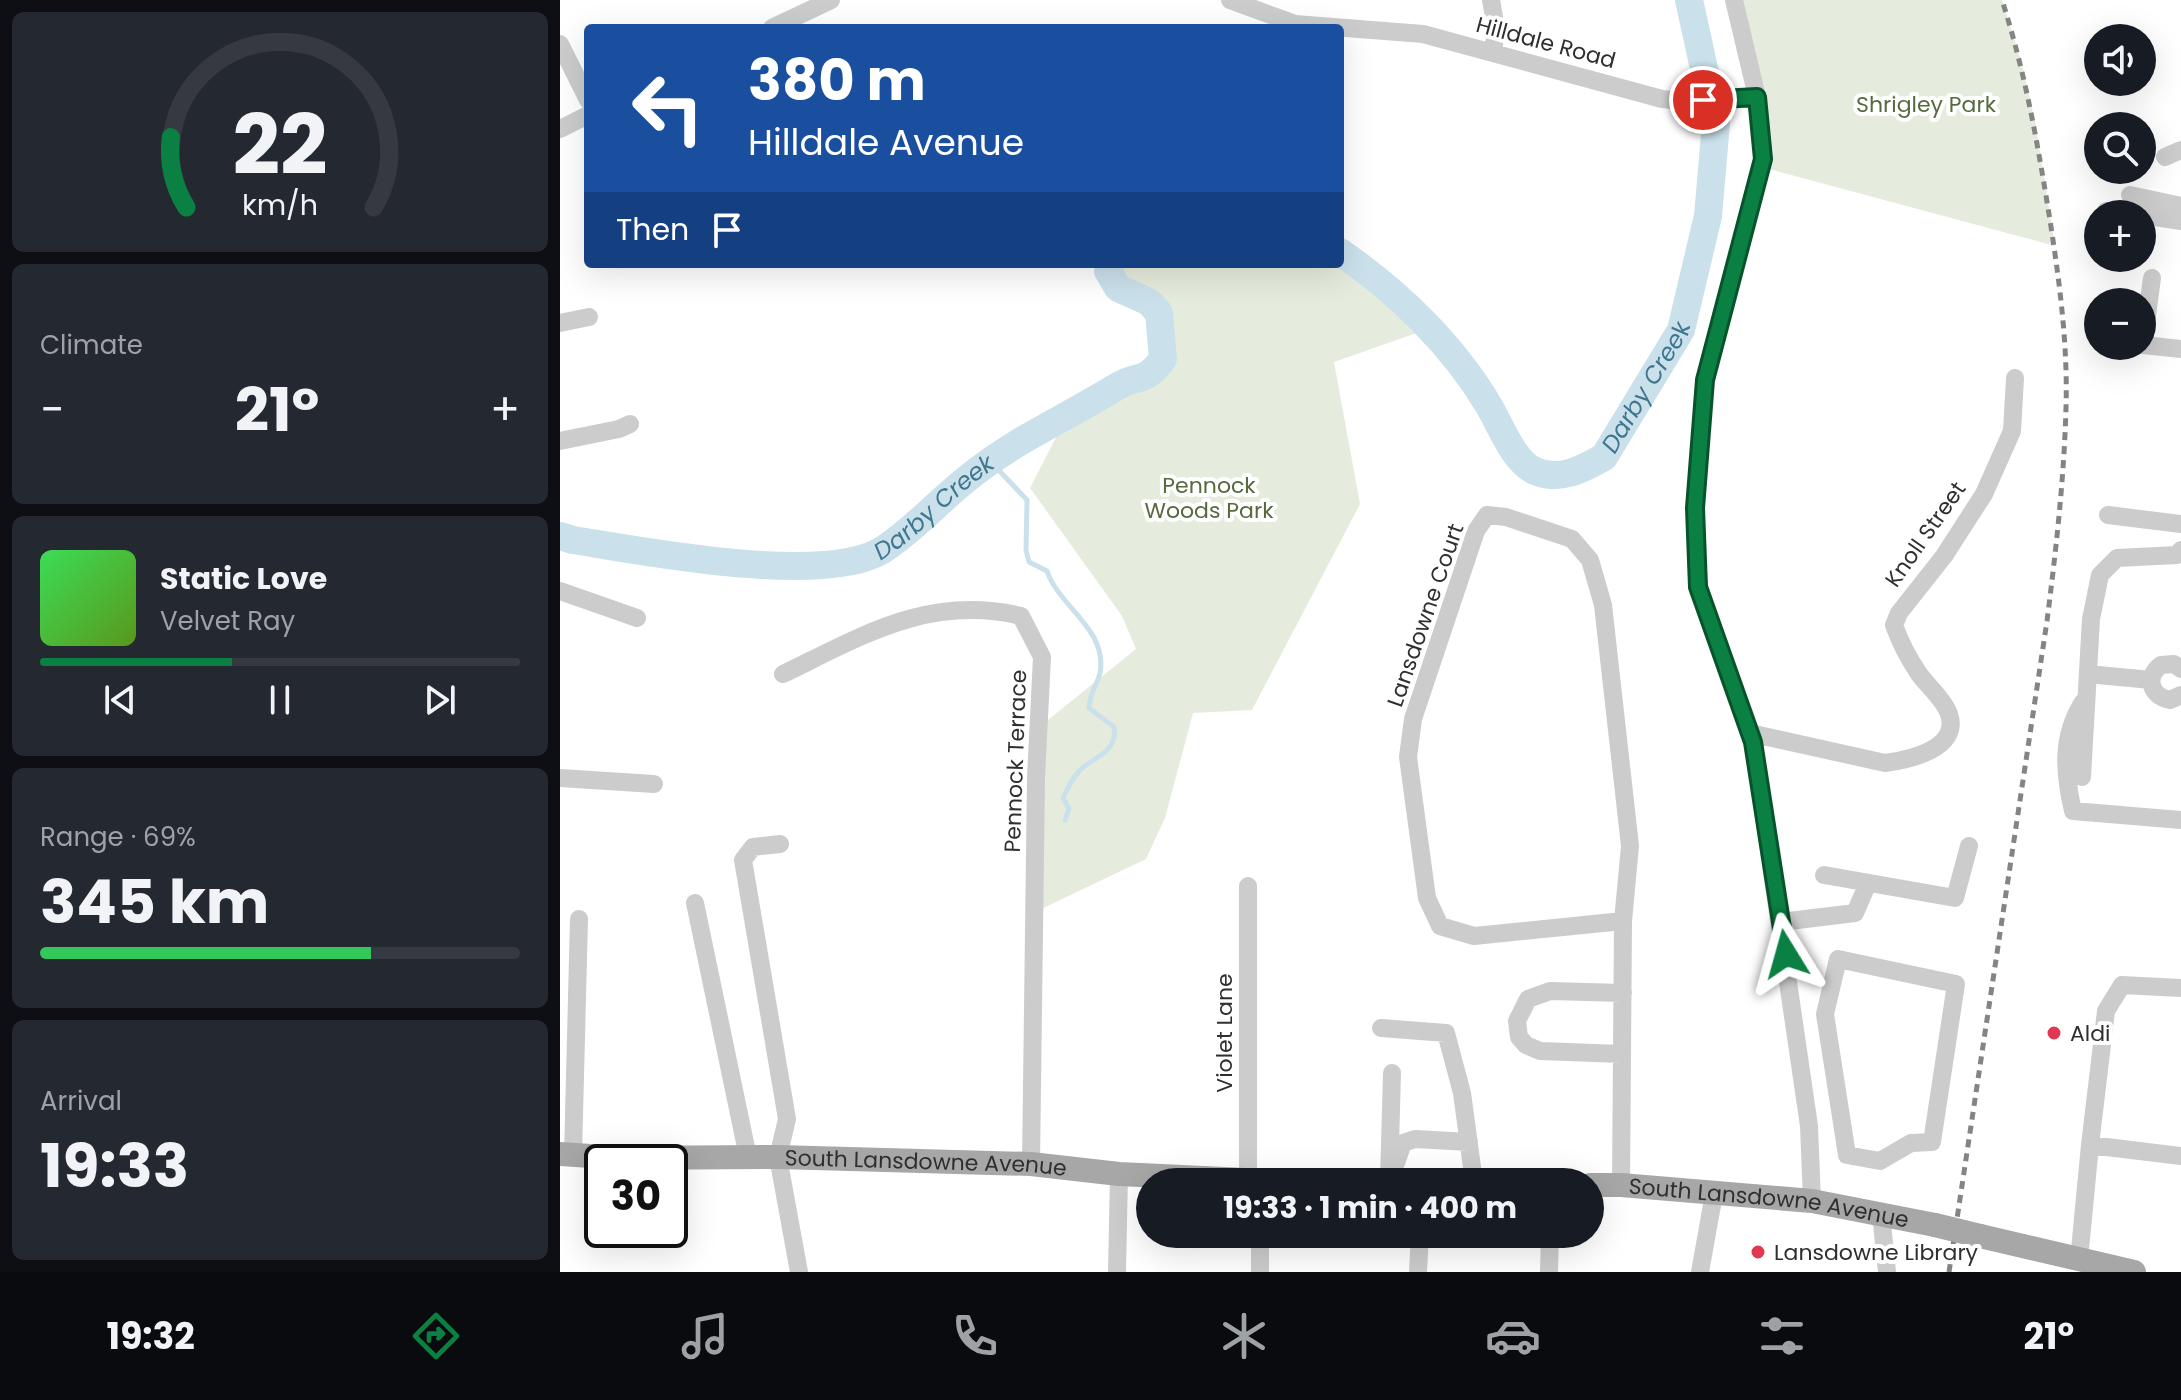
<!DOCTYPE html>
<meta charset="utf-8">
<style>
body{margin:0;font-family:Poppins,sans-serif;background:#242831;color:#f1f3f6;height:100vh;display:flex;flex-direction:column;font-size:30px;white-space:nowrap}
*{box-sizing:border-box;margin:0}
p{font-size:26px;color:#9ea1a6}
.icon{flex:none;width:44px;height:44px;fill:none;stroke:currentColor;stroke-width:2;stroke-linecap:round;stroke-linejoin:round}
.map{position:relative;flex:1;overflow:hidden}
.sheet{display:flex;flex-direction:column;gap:12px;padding:12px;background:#0d0f14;width:560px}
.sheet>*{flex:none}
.hud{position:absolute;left:24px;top:24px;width:760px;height:244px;border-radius:8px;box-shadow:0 8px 32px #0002;background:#1a4fa0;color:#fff;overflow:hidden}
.fabs{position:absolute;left:1524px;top:24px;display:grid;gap:16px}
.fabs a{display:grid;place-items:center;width:72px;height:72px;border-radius:50%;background:#171b24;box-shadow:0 8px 32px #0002;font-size:40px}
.speed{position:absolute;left:24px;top:1144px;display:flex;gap:16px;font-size:40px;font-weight:700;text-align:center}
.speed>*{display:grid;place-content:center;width:104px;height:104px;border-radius:50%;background:#171b24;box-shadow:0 8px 32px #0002;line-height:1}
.speed .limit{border:4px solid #111;border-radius:12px;background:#fff;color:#111}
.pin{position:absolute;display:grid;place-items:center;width:68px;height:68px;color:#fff;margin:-34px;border:4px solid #fff;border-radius:50%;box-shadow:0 2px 8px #0007}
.me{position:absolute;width:88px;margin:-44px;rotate:352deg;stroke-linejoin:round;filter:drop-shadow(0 0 6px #0008)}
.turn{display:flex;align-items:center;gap:28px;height:168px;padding:0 32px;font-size:36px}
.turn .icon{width:104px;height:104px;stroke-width:2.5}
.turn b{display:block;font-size:56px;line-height:68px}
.then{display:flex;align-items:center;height:76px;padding:0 32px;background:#0003;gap:16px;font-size:30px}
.big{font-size:60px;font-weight:700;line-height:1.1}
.sheet .tile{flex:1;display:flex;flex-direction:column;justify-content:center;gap:12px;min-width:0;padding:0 28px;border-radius:12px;background:#242831}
.sheet .dial{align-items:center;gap:0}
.dial svg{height:208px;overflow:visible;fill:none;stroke:#363941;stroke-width:7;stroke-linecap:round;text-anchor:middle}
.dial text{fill:#f1f3f6;stroke:none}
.song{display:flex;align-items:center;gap:24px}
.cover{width:96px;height:96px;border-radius:12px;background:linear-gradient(135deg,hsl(130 70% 55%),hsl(90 70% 35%))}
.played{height:8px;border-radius:4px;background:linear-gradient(90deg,#0b8043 40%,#363941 40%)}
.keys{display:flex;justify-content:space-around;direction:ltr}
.heat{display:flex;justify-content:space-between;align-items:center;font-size:44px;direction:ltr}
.charge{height:12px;border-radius:6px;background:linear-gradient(90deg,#34c759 69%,#363941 0)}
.trip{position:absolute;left:576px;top:1168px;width:468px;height:80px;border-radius:40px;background:#171b24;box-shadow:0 8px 32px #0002;font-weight:700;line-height:80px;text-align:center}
.tab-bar{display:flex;height:128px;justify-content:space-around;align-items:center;background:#090b0e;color:#9ea1a6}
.tab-bar .icon{width:56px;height:56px}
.tab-bar .active{color:#0b8043}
.tab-bar b{font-size:36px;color:#f1f3f6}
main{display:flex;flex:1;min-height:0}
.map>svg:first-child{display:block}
</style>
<main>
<section class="sheet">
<div class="tile dial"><svg viewBox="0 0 100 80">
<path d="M14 69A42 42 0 1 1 86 69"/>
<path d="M14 69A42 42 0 0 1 8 42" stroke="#0b8043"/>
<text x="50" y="56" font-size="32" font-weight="700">22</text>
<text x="50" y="72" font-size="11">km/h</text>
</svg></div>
<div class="tile"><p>Climate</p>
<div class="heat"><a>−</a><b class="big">21°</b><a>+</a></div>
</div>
<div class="tile">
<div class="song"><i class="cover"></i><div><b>Static Love</b><p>Velvet Ray</p></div></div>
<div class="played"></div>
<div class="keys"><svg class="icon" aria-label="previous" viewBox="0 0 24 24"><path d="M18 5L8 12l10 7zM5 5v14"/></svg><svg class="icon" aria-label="pause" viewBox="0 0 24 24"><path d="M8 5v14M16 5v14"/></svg><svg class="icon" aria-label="next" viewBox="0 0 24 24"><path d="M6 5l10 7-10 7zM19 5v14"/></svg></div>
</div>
<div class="tile"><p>Range · 69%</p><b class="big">345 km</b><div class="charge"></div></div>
<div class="tile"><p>Arrival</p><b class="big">19:33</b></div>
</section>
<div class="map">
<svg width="1621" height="1272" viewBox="0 0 1621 1272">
<rect width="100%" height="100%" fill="#fff"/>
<path fill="#e6ecdd" d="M1174,0H1442L1462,64L1476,126L1495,246L1201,167Z
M780,252L804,269L871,328L774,362L800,504L692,710L633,713L605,818L586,859L475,912L478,728L576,649L562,616L470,488L507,416L562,384L585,378L603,359L599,313L589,302L558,288L548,271L550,264H780Z"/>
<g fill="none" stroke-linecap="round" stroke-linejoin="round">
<path stroke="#cae1eb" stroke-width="5" d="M431,462L467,500L466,550L469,562L487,571C499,607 548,629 540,673C537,686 530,691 529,708L554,727C558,752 535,756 520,770C512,779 508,787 503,798L509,809L505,820"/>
<g stroke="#cae1eb" stroke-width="28">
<path id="s1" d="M780,252C838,292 893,345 929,406C941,426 953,461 975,471C999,482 1023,469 1044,457L1121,330L1148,216L1156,123L1129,0"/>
<path id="s2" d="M0,536L13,540C83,551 267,587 324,549C353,530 376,504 403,482C421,467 443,452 463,440C494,422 527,405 558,386C580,373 583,385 603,359L599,313L589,302L558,288L548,271L550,264"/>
</g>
<path stroke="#ccc" stroke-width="18" d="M670,0L735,24L863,34L1102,99L1122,101L1197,97
M931,0L936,28L933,53
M1174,0L1197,97L1203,159L1145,380L1135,508L1138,587L1193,742L1249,1126L1252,1201
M212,28L271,0
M0,44L28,100
M0,129L28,115
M1605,157L1621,150
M1570,195L1621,206
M1546,211L1572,214
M1582,215L1621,221
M1592,278L1583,345L1621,349
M0,323L29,317
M0,441L59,429L70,424
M1548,515L1621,524
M0,591L77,618
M1621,669L1614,664L1601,665C1585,677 1590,696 1610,700L1621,695
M223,674C302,636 369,594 461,616L482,657L476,778L471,1164
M1528,674L1591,680
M1523,702C1501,737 1504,772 1513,811L1621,820
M1190,733L1325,763C1348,760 1401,749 1389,714C1384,700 1368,686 1359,674C1349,659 1340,642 1334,625L1339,613L1384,556L1424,494L1452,431L1455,378
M1522,777L1531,619L1540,575L1557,558L1617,555L1621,550
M0,778L94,784
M220,844L193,847L183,860L227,1119L218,1157L239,1272
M1264,875L1395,898L1409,846
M688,886V1181
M135,903L188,1157
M1221,922L1295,913L1308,883
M1278,959L1396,984L1372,1142L1351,1143L1320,1161L1287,1155L1265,1014Z
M1621,988L1562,985L1546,1011L1530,1145L1621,1156
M821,1028L886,1033L902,1093L914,1182
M1062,1054L980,1051L966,1045L959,1037L957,1021L968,999L990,991L1063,993
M13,1155L19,919
M836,1163L843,1143L855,1139L909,1142
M829,1182L832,1073
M1061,1185L1063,921L1070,846L1043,605L1030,560L1012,539L946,517L927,515L916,531L853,719L848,757L867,898L880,926L914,936L1063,921
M1321,1214L1327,1272
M1519,1260L1530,1145
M557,1272L559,1174
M700,1272V1234
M858,1272L860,1234
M989,1272L990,1234
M1140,1272L1154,1194"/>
<g stroke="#a7a7a7" stroke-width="24">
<path id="s3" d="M0,1154L60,1158L218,1157L471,1164L559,1174L730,1182"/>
<path id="s4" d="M1030,1185H1061L1252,1201L1375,1225"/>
<path d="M1420,1236L1574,1272"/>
</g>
<path stroke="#848484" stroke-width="5" stroke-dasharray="8 6" stroke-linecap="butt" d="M1389,1272L1487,621C1496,550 1504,479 1506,408C1508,343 1499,278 1489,214C1477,140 1465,72 1442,0"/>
<path stroke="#a7a7a7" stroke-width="24" d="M1375,1225L1420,1236"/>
</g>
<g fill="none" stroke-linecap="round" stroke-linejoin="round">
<g stroke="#07532c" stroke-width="20">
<path id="route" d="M1143,100L1197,97L1203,159L1145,380L1135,508L1138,587L1193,742L1226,954"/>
</g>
<use href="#route" stroke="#0b8043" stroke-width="14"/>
</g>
<g fill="#e03753" stroke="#fff" stroke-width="3">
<circle cx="1494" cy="1033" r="8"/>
<circle cx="1198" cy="1252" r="8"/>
</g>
<g text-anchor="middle" stroke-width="8" stroke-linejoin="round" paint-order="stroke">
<g font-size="22" fill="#2f2f2f" stroke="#fff">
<text transform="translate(986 42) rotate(15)" y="8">Hilldale Road</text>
<text transform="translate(1365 534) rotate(-55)" y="8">Knoll Street</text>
<text transform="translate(865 615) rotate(-71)" y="8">Lansdowne Court</text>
<text transform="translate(455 761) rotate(-88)" y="8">Pennock Terrace</text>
<text transform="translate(664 1033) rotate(-90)" y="8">Violet Lane</text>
<text dy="8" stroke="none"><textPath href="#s3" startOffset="366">South Lansdowne Avenue</textPath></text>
<text dy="8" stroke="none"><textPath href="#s4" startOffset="180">South Lansdowne Avenue</textPath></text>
</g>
<g font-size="22" fill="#566a3d" stroke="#fff">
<text x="1366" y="112">Shrigley Park</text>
<text x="649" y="493">Pennock<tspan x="649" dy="25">Woods Park</tspan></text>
</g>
<g font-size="22" fill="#2f2f2f" stroke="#fff" text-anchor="start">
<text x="1510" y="1041">Aldi</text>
<text x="1214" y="1260">Lansdowne Library</text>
</g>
<g font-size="24" font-style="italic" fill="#3f778f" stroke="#fff">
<text dy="8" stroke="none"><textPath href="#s1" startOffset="452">Darby Creek</textPath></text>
<text dy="8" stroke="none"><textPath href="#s2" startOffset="394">Darby Creek</textPath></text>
</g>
</g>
</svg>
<div class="fabs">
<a><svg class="icon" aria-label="sound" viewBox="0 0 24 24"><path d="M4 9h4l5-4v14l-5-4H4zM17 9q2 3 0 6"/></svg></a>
<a><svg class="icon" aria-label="search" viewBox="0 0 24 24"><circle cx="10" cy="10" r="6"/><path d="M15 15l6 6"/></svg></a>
<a>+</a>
<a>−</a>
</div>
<div class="speed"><div class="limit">30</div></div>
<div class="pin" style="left:1143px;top:100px;background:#d93025"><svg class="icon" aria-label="arrive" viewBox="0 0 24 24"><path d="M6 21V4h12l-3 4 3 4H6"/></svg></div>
<svg class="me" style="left:1226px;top:954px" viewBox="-20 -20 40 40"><path d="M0-17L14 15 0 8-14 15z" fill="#0b8043" stroke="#fff" stroke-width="4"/></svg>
<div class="trip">19:33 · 1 min · 400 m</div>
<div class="hud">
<div class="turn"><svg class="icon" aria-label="left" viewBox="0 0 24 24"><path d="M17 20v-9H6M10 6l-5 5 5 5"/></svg><div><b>380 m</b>Hilldale Avenue</div></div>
<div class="then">Then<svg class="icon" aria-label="arrive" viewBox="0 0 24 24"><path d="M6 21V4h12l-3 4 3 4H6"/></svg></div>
</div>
</div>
</main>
<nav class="tab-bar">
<b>19:32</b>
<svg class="icon active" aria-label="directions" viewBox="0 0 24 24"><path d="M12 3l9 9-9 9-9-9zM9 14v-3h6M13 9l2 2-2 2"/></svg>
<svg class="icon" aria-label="music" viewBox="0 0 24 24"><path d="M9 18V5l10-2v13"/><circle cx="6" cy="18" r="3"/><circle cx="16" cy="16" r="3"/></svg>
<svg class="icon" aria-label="phone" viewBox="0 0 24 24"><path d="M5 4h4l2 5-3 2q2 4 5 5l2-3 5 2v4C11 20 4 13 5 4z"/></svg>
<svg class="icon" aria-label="climate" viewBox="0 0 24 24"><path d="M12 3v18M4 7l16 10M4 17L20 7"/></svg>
<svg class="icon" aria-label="car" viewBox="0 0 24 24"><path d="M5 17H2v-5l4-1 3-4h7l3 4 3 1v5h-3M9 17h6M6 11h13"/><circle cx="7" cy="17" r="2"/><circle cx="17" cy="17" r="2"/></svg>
<svg class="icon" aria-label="filters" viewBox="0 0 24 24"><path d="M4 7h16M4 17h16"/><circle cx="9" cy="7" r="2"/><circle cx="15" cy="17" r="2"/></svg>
<b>21°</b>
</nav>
